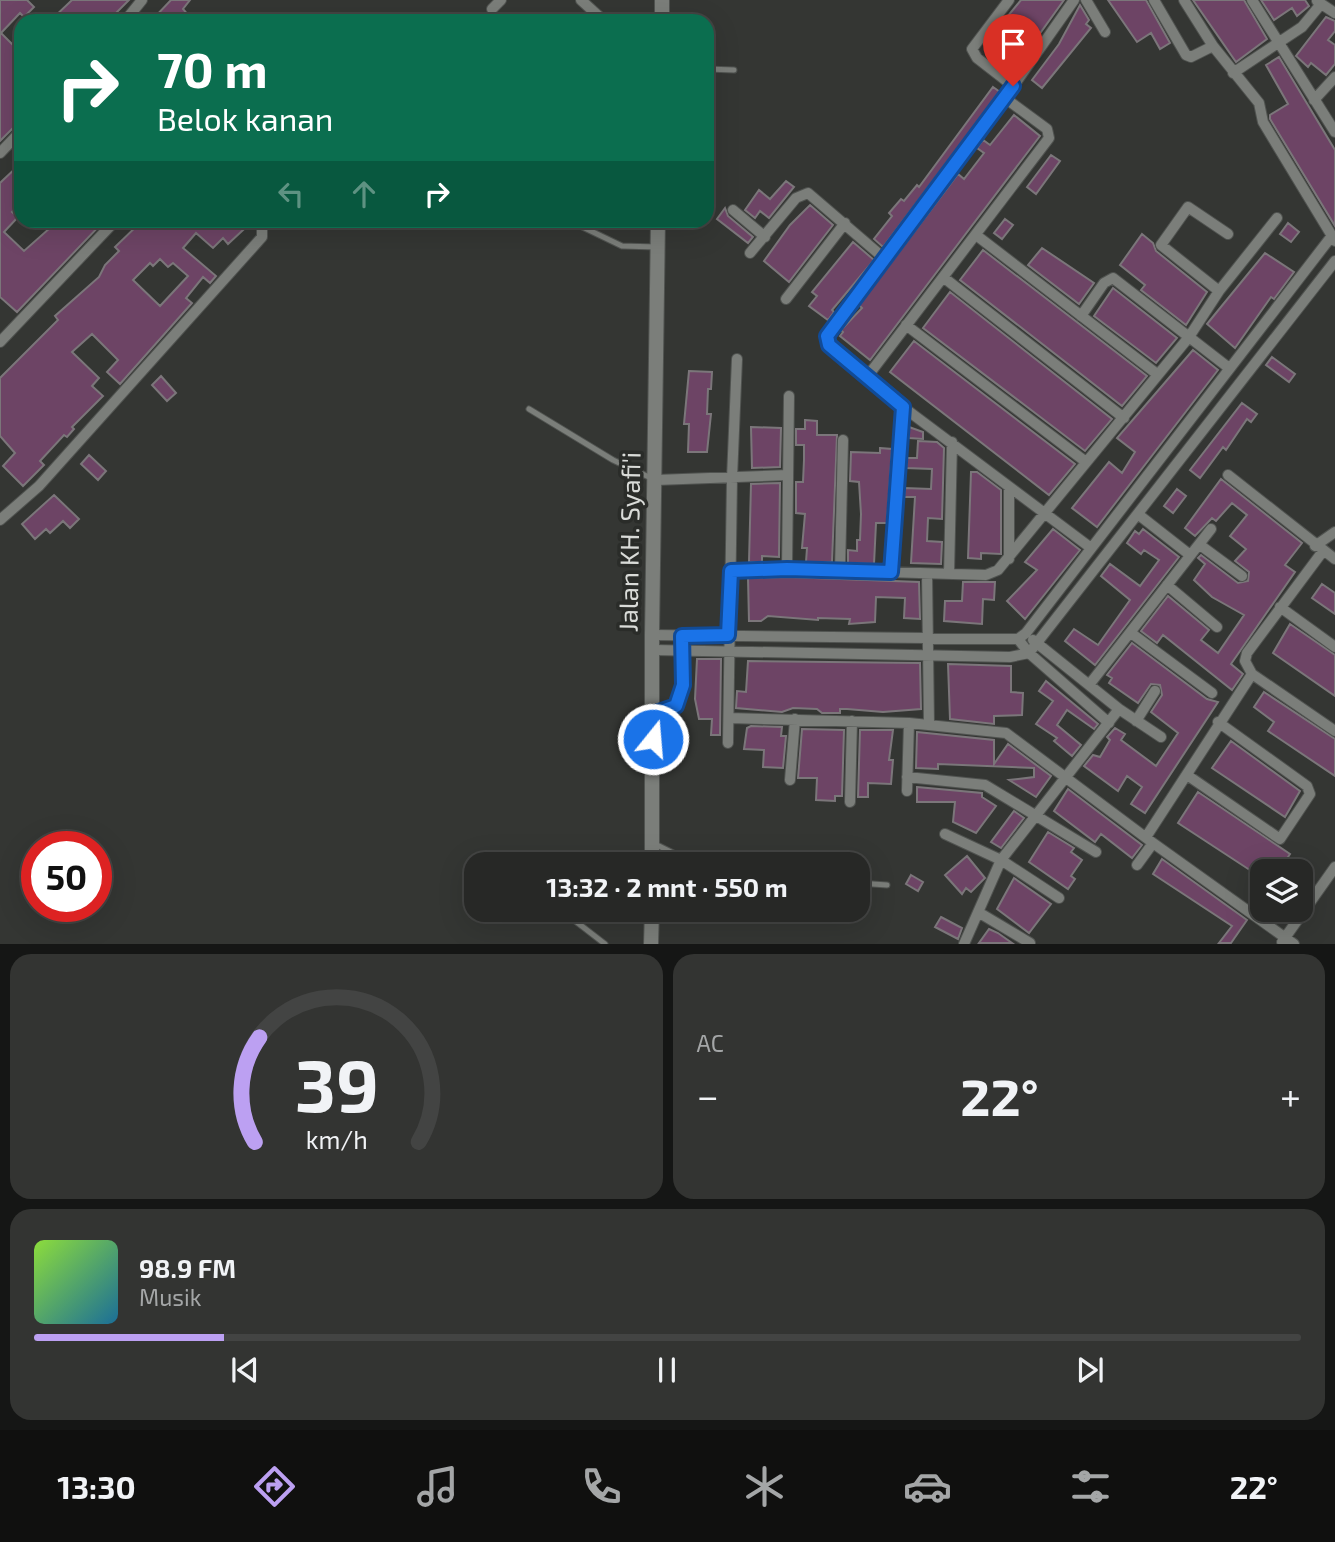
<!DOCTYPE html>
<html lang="id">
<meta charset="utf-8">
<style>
body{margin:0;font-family:"Exo 2",sans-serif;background:#333432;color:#f1f3f6;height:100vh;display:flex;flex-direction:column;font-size:26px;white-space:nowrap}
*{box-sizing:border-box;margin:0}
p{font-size:23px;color:#a4a6a7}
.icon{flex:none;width:38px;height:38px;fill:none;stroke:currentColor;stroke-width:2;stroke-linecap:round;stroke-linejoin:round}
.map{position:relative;height:944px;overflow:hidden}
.side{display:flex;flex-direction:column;gap:10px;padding:10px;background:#151615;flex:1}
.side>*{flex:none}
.top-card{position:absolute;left:14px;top:14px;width:700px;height:214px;border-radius:21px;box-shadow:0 7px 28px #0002,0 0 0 2px #434443;background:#0b6e4f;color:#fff;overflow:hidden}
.buttons{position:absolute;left:1250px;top:859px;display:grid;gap:14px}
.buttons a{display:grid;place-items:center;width:63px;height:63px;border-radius:14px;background:#272826;box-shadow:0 7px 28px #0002,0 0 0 2px #434443;font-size:35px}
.speed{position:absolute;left:21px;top:831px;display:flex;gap:14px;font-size:35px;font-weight:700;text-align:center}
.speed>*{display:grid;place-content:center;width:91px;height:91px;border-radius:50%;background:#272826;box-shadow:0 7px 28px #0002,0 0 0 2px #434443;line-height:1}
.speed .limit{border:10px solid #d22;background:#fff;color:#111}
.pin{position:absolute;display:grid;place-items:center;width:60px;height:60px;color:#fff;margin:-72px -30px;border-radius:50% 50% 50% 0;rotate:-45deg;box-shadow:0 0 7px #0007}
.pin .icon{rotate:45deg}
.me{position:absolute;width:77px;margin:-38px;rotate:17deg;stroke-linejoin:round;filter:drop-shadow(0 0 5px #0008)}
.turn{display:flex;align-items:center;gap:24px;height:147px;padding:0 28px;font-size:32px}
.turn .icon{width:91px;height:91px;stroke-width:2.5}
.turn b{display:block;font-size:49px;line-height:60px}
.lanes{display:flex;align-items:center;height:66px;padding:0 28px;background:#0003;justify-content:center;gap:35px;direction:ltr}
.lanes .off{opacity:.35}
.big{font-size:52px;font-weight:700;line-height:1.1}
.side .tile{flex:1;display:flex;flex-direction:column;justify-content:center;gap:10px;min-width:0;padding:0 24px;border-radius:21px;background:#333432}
.side .dial{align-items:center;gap:0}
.dial svg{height:182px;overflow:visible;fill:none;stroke:#434443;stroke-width:7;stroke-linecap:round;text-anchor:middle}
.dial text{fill:#f1f3f6;stroke:none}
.song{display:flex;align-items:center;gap:21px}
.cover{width:84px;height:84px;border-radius:10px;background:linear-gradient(135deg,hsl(90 70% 55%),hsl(200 70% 35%))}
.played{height:7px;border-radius:4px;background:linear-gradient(90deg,#bca0f2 15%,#434443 15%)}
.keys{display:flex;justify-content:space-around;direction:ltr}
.heat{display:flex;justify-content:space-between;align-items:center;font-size:38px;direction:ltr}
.side .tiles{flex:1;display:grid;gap:10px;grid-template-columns:1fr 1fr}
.tile:last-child{grid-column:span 2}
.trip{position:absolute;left:464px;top:852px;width:406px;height:70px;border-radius:21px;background:#272826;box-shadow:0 7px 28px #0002,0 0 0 2px #434443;font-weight:700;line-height:70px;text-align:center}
.tab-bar{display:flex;height:112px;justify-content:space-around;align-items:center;background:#10100f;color:#a4a6a7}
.tab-bar .icon{width:49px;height:49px}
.tab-bar .current{color:#bca0f2}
.tab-bar b{font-size:32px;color:#f1f3f6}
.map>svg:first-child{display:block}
</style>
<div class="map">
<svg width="1335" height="944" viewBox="0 0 1335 944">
<rect width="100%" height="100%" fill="#343633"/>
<path fill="#6d4465" stroke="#7b767a" stroke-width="2" fill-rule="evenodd" d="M0,0H27L34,7L24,17L20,13L1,33L16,48L21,42V120L0,141Z
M72,0H129L108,21H50Z
M171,0H190L183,9L189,16L185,21H151Z
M1021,0H1064L1013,71L988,47L997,36L994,33Z
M1108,0H1146L1170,43L1160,49L1151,33L1137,42Z
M1193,0H1244L1267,39L1236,62Z
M1261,0H1305L1309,6L1297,16L1292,8L1274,20Z
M1080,5L1089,20L1086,24L1091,28L1042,88L1032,80L1059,44Z
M1326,17L1335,21V31L1328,40L1335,45V64L1326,75L1311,63L1308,67L1296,56Z
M1279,57L1335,150V226L1270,119V115L1288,104L1266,65Z
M993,87L1000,92L883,247L874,239L892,216L889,213L901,199L904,201L917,185L919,187Z
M1014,115L1040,136L870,360L840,336L843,332L841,330L862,308L859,305L958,174L964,179L984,153L977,148L983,140L990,145Z
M1051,155L1060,161L1036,194L1027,187Z
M21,163V203L12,212L18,217L4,232L24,251L59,220H105L17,312L0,297V183Z
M786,181L794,187L769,218L760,211L755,218L745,210L759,190L770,199Z
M810,205L833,225L789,282L764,261L790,225Z
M725,208L728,216L753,237L748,243L717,219Z
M1005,219L1013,225L1002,239L994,233Z
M143,220H246L239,227L243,230L228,244L223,238L213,248L196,233L183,248L216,276L210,283L203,277L186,298L192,303L120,384L107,372L118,360L92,334L72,352L99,378L92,386L103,396L72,427L74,429L67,437L64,435L40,461L44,465L23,486L3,466L15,453L0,436V378L58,320L55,316L99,277L105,265L119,251L115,247ZM160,259L168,267L173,263L188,276L160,306L133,280L150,263L153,266Z
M1288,223L1299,232L1291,242L1280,234Z
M1142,234L1153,243L1156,251L1207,292L1186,325L1141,290L1145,285L1120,265Z
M853,242L874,260L832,310L834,312L828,320L809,306L817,296L812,292Z
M1042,248L1094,283L1079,304L1028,265Z
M983,250L1147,376L1122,406L960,280Z
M1265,253L1294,272L1274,299L1271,297L1235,348L1207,324Z
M1113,288L1177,338L1156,363L1094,316Z
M950,292L1112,419L1085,451L923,328Z
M914,341L1075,464L1049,495L890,372Z
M1193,350L1218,370L1097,527L1072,508L1109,462L1122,473L1135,452L1117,438Z
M1272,357L1295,374L1289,382L1266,365Z
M689,371L712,372L711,389H708L707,414H711L707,452H688L689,424H684Z
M161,376L176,393L167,401L152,385Z
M1242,403L1257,414L1251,422L1247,419L1226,450L1223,447L1200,478L1190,470Z
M805,420L817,421V435H837L832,562H806L807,548H802L805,514L796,513V482H803L804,460V445H796V429H805Z
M751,427L781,428L780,467L752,468Z
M909,427L923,432V439L909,438Z
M918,441L937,442L944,448L942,519L928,518L927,541L942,542L941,564L911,563L915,497H904L905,488L931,489L932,469L906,468L907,458H917Z
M880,448L892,449L887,523H876L874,564L848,563V550L857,551V540H860L861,514L859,482L850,481L851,452L880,453Z
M89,455L106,471L98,480L81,464Z
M971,472H977L1001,490V554L981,553V559L968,558Z
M1221,479L1302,543L1285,565L1295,572L1231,664L1243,674L1232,690L1163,635L1157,643L1141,631L1168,596L1209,630L1201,640L1218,653L1244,615L1212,597L1194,580L1205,564L1198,558L1201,555L1238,583L1248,581L1249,572L1235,561L1246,549L1230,536L1247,515L1232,503L1216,521L1212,518L1195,536L1185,528Z
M780,483L779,557L762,556V562H749L751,484Z
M1177,489L1186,496L1173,513L1164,506Z
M54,495L79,519L70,528L63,521L50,533L46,529L35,539L22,524Z
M1053,529L1080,550L1025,619L1007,601L1037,570L1025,562Z
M1143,529L1179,557L1095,665L1065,641L1074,629L1098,645L1130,600L1101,576L1110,564L1140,586L1159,560L1144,550L1141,554L1127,543L1135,531L1139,534Z
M787,577L919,582L920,619L904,618L905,598L876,597L875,622L849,624L850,619L818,618V620L768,616L761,621H749L748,578Z
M963,582H995L994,600L983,599L982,624L944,621L945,601H962Z
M1322,584L1335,593V614L1312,598Z
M1290,624L1335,655V696L1273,653Z
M1132,643L1207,699L1218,702L1145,813L1131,804L1142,787L1127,776L1118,791L1084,766L1093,755L1100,757L1110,740L1107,737L1115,728L1125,734L1121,740L1156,766L1178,733L1151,712L1162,695L1160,685L1151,684L1138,703L1109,683L1112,678L1107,675Z
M697,659H721L720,735H711L712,719H699L695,699Z
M748,661L920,663L921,709L883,712L847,709H840V713H822L817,709L793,708L782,712L736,708L737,691L746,692Z
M948,664L1011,666V692L1023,693L1022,715L994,716V724L950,719Z
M1046,681L1098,724L1094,729L1067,710L1057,725L1081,745L1072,756L1054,741L1057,738L1036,724L1053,701L1039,691Z
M1264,692L1335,739V776L1268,731L1274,722L1254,707Z
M751,726L782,727L781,736H786L783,768L763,767L764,750L744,749L747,728Z
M802,729L844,730L842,796H835V801L816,800L817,778H798Z
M860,730H893L889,760H893L891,784L868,783V797H858Z
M917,732L994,740V764L1008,744L1051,776L1036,797L1009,780L1034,777V768L938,764V769L916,768Z
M1231,741L1300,791L1285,817L1212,768Z
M917,787L982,793V797L996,806L976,833L953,822L955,802H917Z
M1068,789L1142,845L1132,858L1101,834L1095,842L1054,811Z
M1198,792L1290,854L1278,872H1262V878L1178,823Z
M1014,811L1024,818L1001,848L991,842Z
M1048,832L1074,848L1071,852L1082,860L1071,876L1075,879L1068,889L1029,862Z
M967,856L985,878L971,892L966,888L962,894L945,875Z
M1162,859L1247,920L1231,943H1219L1232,926L1153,874Z
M911,875L923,882L918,891L906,884Z
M1014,878L1051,904L1029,933L997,909Z
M941,917L962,928L958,939L935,927Z
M989,929L998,933L1012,943H979Z"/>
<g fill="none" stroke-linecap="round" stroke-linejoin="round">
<g stroke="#505350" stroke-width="7">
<path id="lane" d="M707,69L734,70
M510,220L527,226L544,220
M568,220L622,246L657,247
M529,409L613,460L653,479
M655,844L695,864
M858,883L887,885
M561,910L605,944"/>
</g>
<g stroke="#505350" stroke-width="12">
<path id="street" d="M581,0L604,21
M1009,0L972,49L977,58L1013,86
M1086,0L1105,32
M1154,0L1186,55L1191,57L1213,46
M1184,0L1213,46L1259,103L1263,122L1335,241
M1252,0L1335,132
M1317,1L1335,13
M492,9L501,0
M125,21L142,0
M1233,73L1302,27L1321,4
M1005,98L1074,0
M1314,100L1335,77
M0,153L21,131
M733,210L765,237
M976,235L1157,374
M750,253L796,198L808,193L885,259
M943,277L1124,418
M1219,291L1161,245L1188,207L1228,234
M786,299L845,223
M1081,316L1104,283L1113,278L1229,368
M906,325L1086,462
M0,342L116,220
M867,377L1049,138L1047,129L1005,98L829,332V345L903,407L1091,548
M1228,475L1335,559
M656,480L788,475
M1009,488V559
M1139,515L1190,555
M0,520L39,486L262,237V228L256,220
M1200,545L1242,576
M1315,546L1335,532
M1323,551L1247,653L1245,661L1252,674L1335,731
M787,569L789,396
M840,570L843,440
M731,571L787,569L986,575L998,570L1189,337L1219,291L1277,218
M891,572L903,407
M927,574L929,724
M949,574L952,442
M1167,585L1217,627
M1280,607L1335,647
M1131,633L1212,693
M652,635L1018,639L1026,633L1331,237
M1018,639L1029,653L1109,723
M1033,640L1119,709L1161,737
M654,650L1010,657L1029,653L1335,261
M1089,685L1211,529
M653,714C660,712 670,710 675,706C688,698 685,659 683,645
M729,718L909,723L1006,733L1153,843L1294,944
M1136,721L1155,691
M728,743L732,478L737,359
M1187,775L1280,839L1310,794L1307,786L1218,722
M907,777L985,785L1096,852
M790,780L795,719
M907,791L909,723
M850,802L852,721
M945,834L1001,860L1059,898
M1146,837L1252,674
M1137,865L1153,843
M978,912L1030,943
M1282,942L1335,867
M964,944L1001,860L1119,709"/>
</g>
<g stroke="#505350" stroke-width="16">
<path id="secondary" d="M662,21V0
M652,864V635L658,220
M651,944L652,910"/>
</g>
<use href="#lane" stroke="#7b7e7a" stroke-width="5"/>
<use href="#street" stroke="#7b7e7a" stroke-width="10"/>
<use href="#secondary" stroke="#7b7e7a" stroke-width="14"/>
</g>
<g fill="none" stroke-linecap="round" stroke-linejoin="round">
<g stroke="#114b97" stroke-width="18">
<path id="route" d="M653,739V714L676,706L683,685L682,636L728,635L731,571L787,569L891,572L903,407L829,345L827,336L1013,86"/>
</g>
<use href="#route" stroke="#1a73e8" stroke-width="12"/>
</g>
<g text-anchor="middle" stroke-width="7" stroke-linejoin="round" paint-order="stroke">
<g font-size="26" fill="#d9dbd8" stroke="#2a2c29">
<text transform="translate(630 542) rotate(-89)" y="9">Jalan KH. Syafi'i</text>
</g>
</g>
</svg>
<div class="buttons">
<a><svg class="icon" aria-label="layers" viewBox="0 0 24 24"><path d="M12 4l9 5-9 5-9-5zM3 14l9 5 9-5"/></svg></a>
</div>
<div class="speed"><div class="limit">50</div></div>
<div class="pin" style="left:1013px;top:86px;background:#d93025"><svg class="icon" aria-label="arrive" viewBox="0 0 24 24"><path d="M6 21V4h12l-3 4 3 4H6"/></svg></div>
<svg class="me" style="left:653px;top:739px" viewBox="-20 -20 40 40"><circle r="17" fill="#1a73e8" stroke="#fff" stroke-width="3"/><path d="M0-11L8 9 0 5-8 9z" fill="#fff"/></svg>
<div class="trip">13:32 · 2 mnt · 550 m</div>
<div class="top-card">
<div class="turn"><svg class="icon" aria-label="right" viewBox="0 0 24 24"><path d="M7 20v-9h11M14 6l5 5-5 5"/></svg><div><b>70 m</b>Belok kanan</div></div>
<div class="lanes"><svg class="icon off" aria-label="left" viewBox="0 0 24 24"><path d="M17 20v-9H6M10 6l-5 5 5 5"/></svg><svg class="icon off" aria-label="ahead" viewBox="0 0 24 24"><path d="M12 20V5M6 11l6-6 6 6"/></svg><svg class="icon" aria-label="right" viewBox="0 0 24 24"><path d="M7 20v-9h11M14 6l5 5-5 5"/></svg></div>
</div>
</div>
<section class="side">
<div class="tiles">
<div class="tile dial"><svg viewBox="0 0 100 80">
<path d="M14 69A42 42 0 1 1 86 69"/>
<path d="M14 69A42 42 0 0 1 16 23" stroke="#bca0f2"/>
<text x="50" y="56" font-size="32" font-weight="700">39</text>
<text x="50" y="72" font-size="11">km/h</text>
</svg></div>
<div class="tile"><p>AC</p>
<div class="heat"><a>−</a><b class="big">22°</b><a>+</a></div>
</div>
<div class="tile">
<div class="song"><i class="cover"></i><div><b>98.9 FM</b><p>Musik</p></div></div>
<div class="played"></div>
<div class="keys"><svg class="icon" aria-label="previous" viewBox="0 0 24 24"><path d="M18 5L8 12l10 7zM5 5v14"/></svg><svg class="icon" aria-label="pause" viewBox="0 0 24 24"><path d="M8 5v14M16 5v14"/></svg><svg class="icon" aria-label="next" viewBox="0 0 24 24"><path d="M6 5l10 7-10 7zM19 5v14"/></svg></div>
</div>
</div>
</section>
<nav class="tab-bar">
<b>13:30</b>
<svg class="icon current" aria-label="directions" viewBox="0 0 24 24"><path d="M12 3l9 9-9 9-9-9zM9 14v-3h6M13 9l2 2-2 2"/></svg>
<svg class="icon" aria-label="music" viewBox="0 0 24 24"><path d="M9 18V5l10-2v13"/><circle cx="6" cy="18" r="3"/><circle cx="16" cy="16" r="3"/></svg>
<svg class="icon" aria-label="phone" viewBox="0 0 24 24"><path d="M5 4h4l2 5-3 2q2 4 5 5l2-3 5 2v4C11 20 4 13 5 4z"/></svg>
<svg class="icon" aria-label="climate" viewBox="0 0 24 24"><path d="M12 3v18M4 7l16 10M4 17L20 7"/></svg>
<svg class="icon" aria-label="car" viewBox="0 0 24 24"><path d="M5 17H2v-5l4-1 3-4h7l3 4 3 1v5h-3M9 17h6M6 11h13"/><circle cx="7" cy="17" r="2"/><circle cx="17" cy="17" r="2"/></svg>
<svg class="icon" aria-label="filters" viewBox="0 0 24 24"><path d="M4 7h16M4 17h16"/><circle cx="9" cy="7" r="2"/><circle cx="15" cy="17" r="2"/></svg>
<b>22°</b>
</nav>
